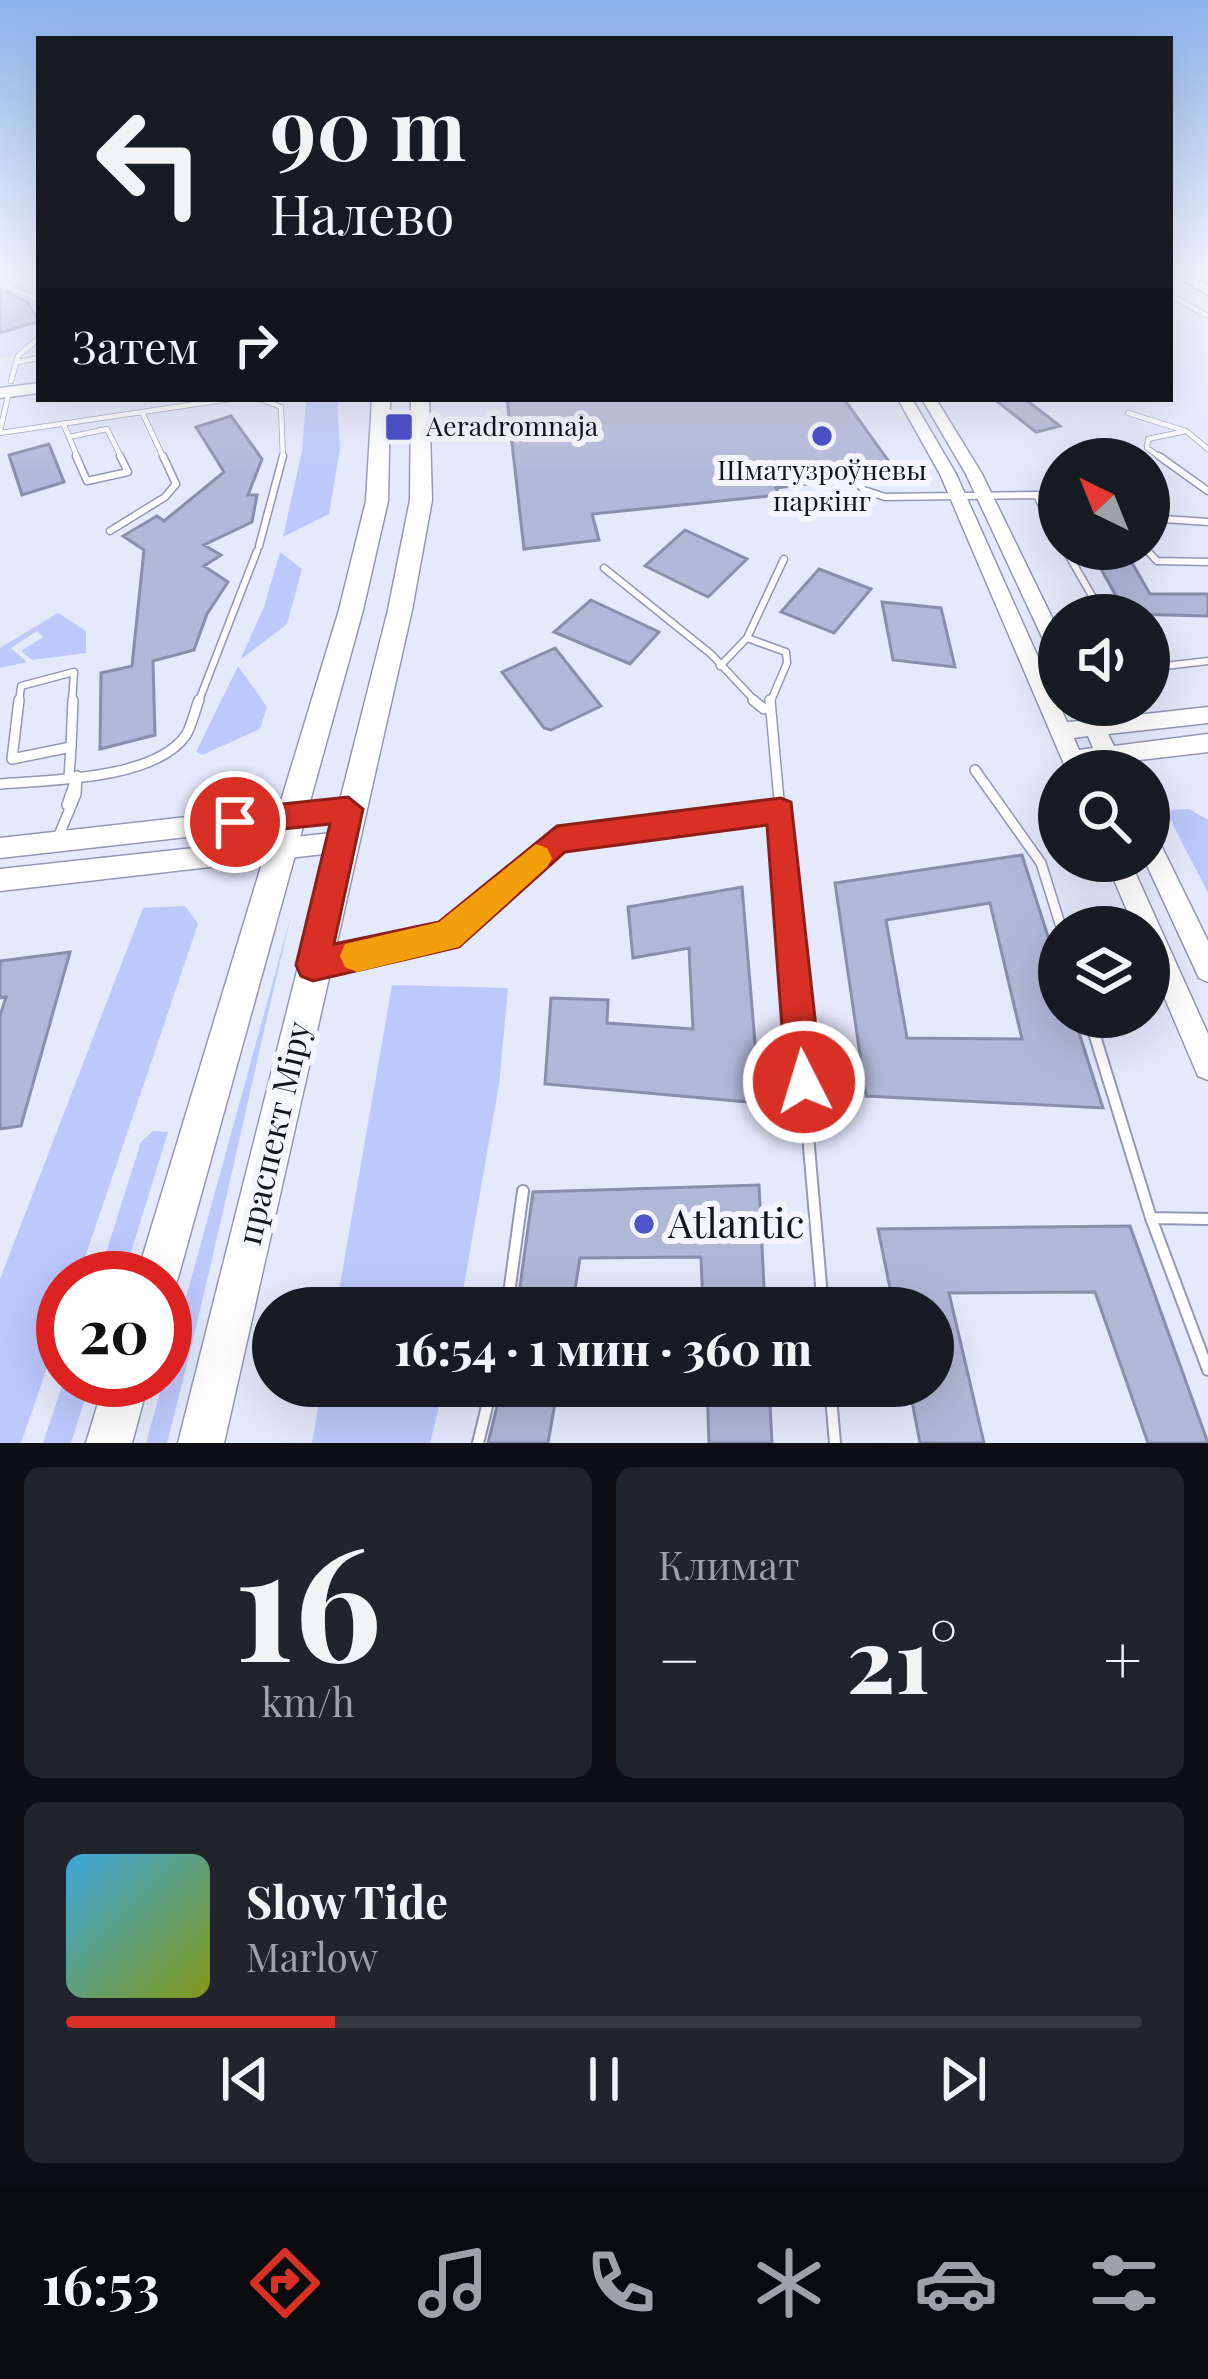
<!DOCTYPE html>
<html lang="ru">
<meta charset="utf-8">
<style>
body{margin:0;font-family:"Playfair Display",serif;background:#20242c;color:#f1f3f6;height:100vh;display:flex;flex-direction:column;font-size:45px;white-space:nowrap}
*{box-sizing:border-box;margin:0}
p{font-size:39px;color:#9ea1a6}
.icon{flex:none;width:66px;height:66px;fill:none;stroke:currentColor;stroke-width:2;stroke-linecap:round;stroke-linejoin:round}
.map{position:relative;height:1443px;overflow:hidden}
.details{display:flex;flex-direction:column;gap:24px;padding:24px;background:#0d0f14;flex:1}
.details>*{flex:none}
.guide{position:absolute;left:36px;top:36px;width:1137px;height:366px;border-radius:0px;box-shadow:0 12px 48px #0002;background:#171b24;color:#f1f3f6;overflow:hidden}
.needle{width:78px;rotate:317deg}
.fabs{position:absolute;left:1038px;top:438px;display:grid;gap:24px}
.fabs a{display:grid;place-items:center;width:132px;height:132px;border-radius:50%;background:#171b24;box-shadow:0 12px 48px #0002;font-size:60px}
.speed{position:absolute;left:36px;top:1251px;display:flex;gap:24px;font-size:60px;font-weight:700;text-align:center}
.speed>*{display:grid;place-content:center;width:156px;height:156px;border-radius:50%;background:#171b24;box-shadow:0 12px 48px #0002;line-height:1}
.speed .limit{border:18px solid #d22;background:#fff;color:#111}
.pin{position:absolute;display:grid;place-items:center;width:102px;height:102px;color:#fff;margin:-51px;border:6px solid #fff;border-radius:50%;box-shadow:0 3px 12px #0007}
.me{position:absolute;width:132px;margin:-66px;rotate:355deg;stroke-linejoin:round;filter:drop-shadow(0 0 9px #0008)}
.turn{display:flex;align-items:center;gap:42px;height:252px;padding:0 36px;font-size:54px}
.turn .icon{width:156px;height:156px;stroke-width:2.5}
.turn b{display:block;font-size:84px;line-height:102px}
.then{display:flex;align-items:center;height:114px;padding:0 36px;background:#0003;gap:24px;font-size:45px}
.big{font-size:90px;font-weight:800;line-height:1.1}
.details .card{flex:1;display:flex;flex-direction:column;justify-content:center;gap:18px;min-width:0;padding:0 42px;border-radius:18px;background:#20242c}
.details .dial{align-items:center;gap:0}
.dial b{font-size:156px;line-height:1}
.song{display:flex;align-items:center;gap:36px}
.cover{width:144px;height:144px;border-radius:18px;background:linear-gradient(135deg,hsl(200 70% 55%),hsl(70 70% 35%))}
.played{height:12px;border-radius:6px;background:linear-gradient(90deg,#d93025 25%,#363941 25%)}
.keys{display:flex;justify-content:space-around;direction:ltr}
.heat{display:flex;justify-content:space-between;align-items:center;font-size:66px;direction:ltr}
.details .tiles{flex:1;display:grid;gap:24px;grid-template-columns:1fr 1fr}
.card:last-child{grid-column:span 2}
.trip{position:absolute;left:252px;top:1287px;width:702px;height:120px;border-radius:60px;background:#171b24;box-shadow:0 12px 48px #0002;font-weight:800;line-height:120px;text-align:center}
.menu{display:flex;height:192px;justify-content:space-around;align-items:center;background:#090b0e;color:#9ea1a6}
.menu .icon{width:84px;height:84px}
.menu .current{color:#d93025}
.menu b{font-size:54px;color:#f1f3f6}
.map>svg:first-child{display:block}
</style>
<div class="map">
<svg width="1208" height="1443" viewBox="0 0 1208 1443">
<rect width="100%" height="100%" fill="#e4e9fc"/>
<path fill="#d7defe" d="M0,273H39V353L0,358Z"/>
<path fill="#bdc8fd" d="M306,399H337L340,449L329,514L283,537L302,451Z
M280,552L302,569L287,624L240,660L264,607Z
M58,613L86,631V653L32,660L21,651L43,637L37,631L11,648L27,662L0,668V648Z
M238,666L267,707L260,729L202,755L196,752Z
M1189,809L1208,820V893L1169,817L1171,810Z
M185,906L198,924L78,1278H63V1321L21,1443H0V1279L143,908Z
M292,912C249,1089 213,1267 167,1443H146Z
M392,985L508,988L499,1084L460,1308H336Z
M153,1131L168,1132L123,1278H98L141,1142Z
M64,1380H91L71,1443H43Z
M322,1386H444L430,1443H312Z"/>
<path fill="#b1b7d7" stroke="#888eac" stroke-width="3" fill-rule="evenodd" d="M0,289L27,302L39,321L0,333Z
M507,399H844L897,473L862,476L852,470L845,479L776,488L780,495L592,514L599,540L524,549Z
M994,399H1025L1060,426L1036,432Z
M231,416L262,459L248,495H257L252,522L204,545L221,555L204,566L228,582L207,614L194,650L153,661L155,735L100,749L101,673L132,666L144,550L123,536L157,516L164,521L224,472L196,427Z
M49,444L64,482L22,495L9,455Z
M685,530L747,559L708,597L645,566Z
M1090,549H1124L1150,594H1208V616L1126,614Z
M819,569L871,589L834,633L781,612Z
M591,600L659,632L630,664L554,632Z
M882,602L941,608L955,667L893,660Z
M555,648L601,706L551,730L544,728L502,672Z
M1022,855L1059,971V1017H1074L1103,1108L866,1096L835,883ZM990,903L1022,1039L907,1038L886,920Z
M742,887L760,1103L545,1084L551,998L608,1000L607,1023L693,1029L689,948L633,958L628,907Z
M70,952L21,1126L0,1129V1016L6,997L0,998V961Z
M759,1185L765,1308H703L701,1257L580,1258L572,1308H517L533,1192Z
M1130,1226L1208,1443H1148L1095,1292L949,1293L984,1443H920L909,1386H933V1308H894L878,1229Z
M502,1386H558L548,1443H488Z
M707,1386H769L772,1443H709Z"/>
<g fill="none" stroke-linecap="round" stroke-linejoin="round">
<g stroke="#9299b7" stroke-width="6">
<path id="service-far3" d="M39,276L6,286L39,300
M1170,295L1208,316
M17,362L39,358
M11,381L18,356L39,338
M260,399L281,407L283,459
M142,412L164,459
M1128,413L1186,431L1208,449
M63,423L69,437
M0,431L9,392
M0,433L230,399
M69,437L78,459
M69,437L107,429L122,459
M1163,459L1147,448L1148,439L1186,431"/>
</g>
<g stroke="#9299b7" stroke-width="9">
<path id="service-far2" d="M76,456L87,481L128,472L120,456
M1159,456L1208,491
M852,477L864,490L885,497L1037,495L1047,517H1059
M1149,518L1208,522
M1048,519L1059,538
M110,531L165,497L176,484L163,456
M259,546L283,456
M1065,549L1103,615
M1146,549L1157,561L1208,562
M604,568L711,654L757,703
M720,666L747,638
M1165,666L1208,661
M19,703L21,686L74,672L72,703
M198,703L257,551
M770,703L787,663L786,652L747,638L784,559"/>
</g>
<g stroke="#9299b7" stroke-width="12">
<path id="service-far1" d="M19,700L12,759L71,747
M753,700L764,709
M770,700L799,1023
M71,747L73,700
M975,770L1041,863L1061,927
M69,777L71,747
M0,784C49,780 155,780 186,735C192,725 195,710 199,700
M67,805L77,776
M57,840L76,794L77,776
M325,962L447,936L557,839L781,811
M1089,1017L1091,1023"/>
</g>
<g stroke="#9299b7" stroke-width="14">
<path id="service" d="M798,1020L823,1308
M1090,1020L1151,1218L1208,1370
M1151,1218L1208,1219
M507,1308L523,1191
M830,1386L835,1443
M478,1443L492,1386"/>
</g>
<g stroke="#9299b7" stroke-width="3">
<path id="tertiary" d="M898,399H912L956,474L1067,722L1081,721L1074,705H1094L1101,719L1208,707V723L1108,734L1114,746L1208,734V752L1122,762L1126,771H1104L1101,764L1087,766L1089,771H1067L940,474ZM1088,736L1093,748L1079,750L1074,738Z
M922,399H936L982,474L1059,632V659L1049,652L966,474Z
M348,799L356,802L359,809L356,816L348,819L0,858V838Z
M341,832L349,835L353,842L349,849L341,852L0,891V869Z
M1149,834L1157,837L1208,941V982L1199,978L1145,861H1149Z
M1106,861H1130L1208,1034V1080L1198,1076L1149,961V927H1134Z"/>
</g>
<g stroke="#9299b7" stroke-width="3">
<path id="secondary" d="M1170,273H1185L1208,285V295Z
M39,383V393L0,398V388Z"/>
</g>
<g stroke="#9299b7" stroke-width="3">
<path id="primary" d="M372,399H390L388,501L363,610L178,1278L172,1293L165,1295V1278H136L339,610L366,501Z
M411,399H429L432,500L412,610L224,1443H178L388,610L410,500Z
M105,1380H149L132,1443H86Z"/>
</g>
<use href="#service-far3" stroke="#fff" stroke-width="4.5"/>
<use href="#service-far2" stroke="#fff" stroke-width="6"/>
<use href="#service-far1" stroke="#fff" stroke-width="9"/>
<use href="#service" stroke="#fff" stroke-width="10"/>
<use href="#tertiary" fill="#fff" fill-rule="evenodd"/>
<use href="#secondary" fill="#fff" fill-rule="evenodd"/>
<use href="#primary" fill="#fff" fill-rule="evenodd"/>
</g>
<linearGradient id="sky" x2="0" y2="1"><stop stop-color="#8bb2ec"/><stop offset="0.57" stop-color="#f3f5fe"/><stop offset="1" stop-color="#f3f5fe" stop-opacity="0"/></linearGradient>
<rect width="1208" height="475" fill="url(#sky)"/>
<path fill="#d93025" stroke="#8d1f18" stroke-width="3" d="M348,797L363,809L334,944L439,922L557,826L781,798L791,802L822,1082L817,1095L804,1101L791,1095L786,1082L767,825L565,852L459,947L313,981L301,976L296,965L330,824L235,834L220,822L235,809Z"/>
<path fill="#f59e0b" d="M536,844L547,848L552,858L547,867L459,947L357,972L345,967L340,956L345,944L439,922Z"/>
<g fill="#4d53c9" stroke="#f5f6fd" stroke-width="4.5">
<rect x="384" y="412" width="30" height="30" rx="6"/>
<circle cx="822" cy="436" r="12"/>
<circle cx="644" cy="1224" r="12"/>
</g>
<g text-anchor="middle" stroke-width="12" stroke-linejoin="round" paint-order="stroke">
<g font-size="27" fill="#141722" stroke="#f5f6fd" text-anchor="start">
<text x="426" y="436">Aeradromnaja</text>
<text x="822" y="480" text-anchor="middle">Шматузроўневы<tspan x="822" dy="31">паркінг</tspan></text>
</g>
<g font-size="33" fill="#141722" stroke="#f5f6fd">
<text transform="translate(274 1133) rotate(-77)" y="12">праспект Міру</text>
</g>
<g font-size="39" fill="#141722" stroke="#f5f6fd" text-anchor="start">
<text x="668" y="1238">Atlantic</text>
</g>
</g>
</svg>
<div class="fabs">
<a><svg class="needle" viewBox="-14 -14 28 28"><path d="M0-13l5 13h-10z" fill="#e53935"/><path d="M0 13l5-13h-10z" fill="#9ea1a6"/></svg></a>
<a><svg class="icon" aria-label="sound" viewBox="0 0 24 24"><path d="M4 9h4l5-4v14l-5-4H4zM17 9q2 3 0 6"/></svg></a>
<a><svg class="icon" aria-label="search" viewBox="0 0 24 24"><circle cx="10" cy="10" r="6"/><path d="M15 15l6 6"/></svg></a>
<a><svg class="icon" aria-label="layers" viewBox="0 0 24 24"><path d="M12 4l9 5-9 5-9-5zM3 14l9 5 9-5"/></svg></a>
</div>
<div class="speed"><div class="limit">20</div></div>
<div class="pin" style="left:235px;top:822px;background:#d93025"><svg class="icon" aria-label="arrive" viewBox="0 0 24 24"><path d="M6 21V4h12l-3 4 3 4H6"/></svg></div>
<svg class="me" style="left:804px;top:1082px" viewBox="-20 -20 40 40"><circle r="17" fill="#d93025" stroke="#fff" stroke-width="3"/><path d="M0-11L8 9 0 5-8 9z" fill="#fff"/></svg>
<div class="trip">16:54 · 1 мин · 360 m</div>
<div class="guide">
<div class="turn"><svg class="icon" aria-label="left" viewBox="0 0 24 24"><path d="M17 20v-9H6M10 6l-5 5 5 5"/></svg><div><b>90 m</b>Налево</div></div>
<div class="then">Затем<svg class="icon" aria-label="right" viewBox="0 0 24 24"><path d="M7 20v-9h11M14 6l5 5-5 5"/></svg></div>
</div>
</div>
<section class="details">
<div class="tiles">
<div class="card dial"><b>16</b><p>km/h</p></div>
<div class="card"><p>Климат</p>
<div class="heat"><a>−</a><b class="big">21°</b><a>+</a></div>
</div>
<div class="card">
<div class="song"><i class="cover"></i><div><b>Slow Tide</b><p>Marlow</p></div></div>
<div class="played"></div>
<div class="keys"><svg class="icon" aria-label="previous" viewBox="0 0 24 24"><path d="M18 5L8 12l10 7zM5 5v14"/></svg><svg class="icon" aria-label="pause" viewBox="0 0 24 24"><path d="M8 5v14M16 5v14"/></svg><svg class="icon" aria-label="next" viewBox="0 0 24 24"><path d="M6 5l10 7-10 7zM19 5v14"/></svg></div>
</div>
</div>
</section>
<nav class="menu">
<b>16:53</b>
<svg class="icon current" aria-label="directions" viewBox="0 0 24 24"><path d="M12 3l9 9-9 9-9-9zM9 14v-3h6M13 9l2 2-2 2"/></svg>
<svg class="icon" aria-label="music" viewBox="0 0 24 24"><path d="M9 18V5l10-2v13"/><circle cx="6" cy="18" r="3"/><circle cx="16" cy="16" r="3"/></svg>
<svg class="icon" aria-label="phone" viewBox="0 0 24 24"><path d="M5 4h4l2 5-3 2q2 4 5 5l2-3 5 2v4C11 20 4 13 5 4z"/></svg>
<svg class="icon" aria-label="climate" viewBox="0 0 24 24"><path d="M12 3v18M4 7l16 10M4 17L20 7"/></svg>
<svg class="icon" aria-label="car" viewBox="0 0 24 24"><path d="M5 17H2v-5l4-1 3-4h7l3 4 3 1v5h-3M9 17h6M6 11h13"/><circle cx="7" cy="17" r="2"/><circle cx="17" cy="17" r="2"/></svg>
<svg class="icon" aria-label="filters" viewBox="0 0 24 24"><path d="M4 7h16M4 17h16"/><circle cx="9" cy="7" r="2"/><circle cx="15" cy="17" r="2"/></svg>
</nav>
